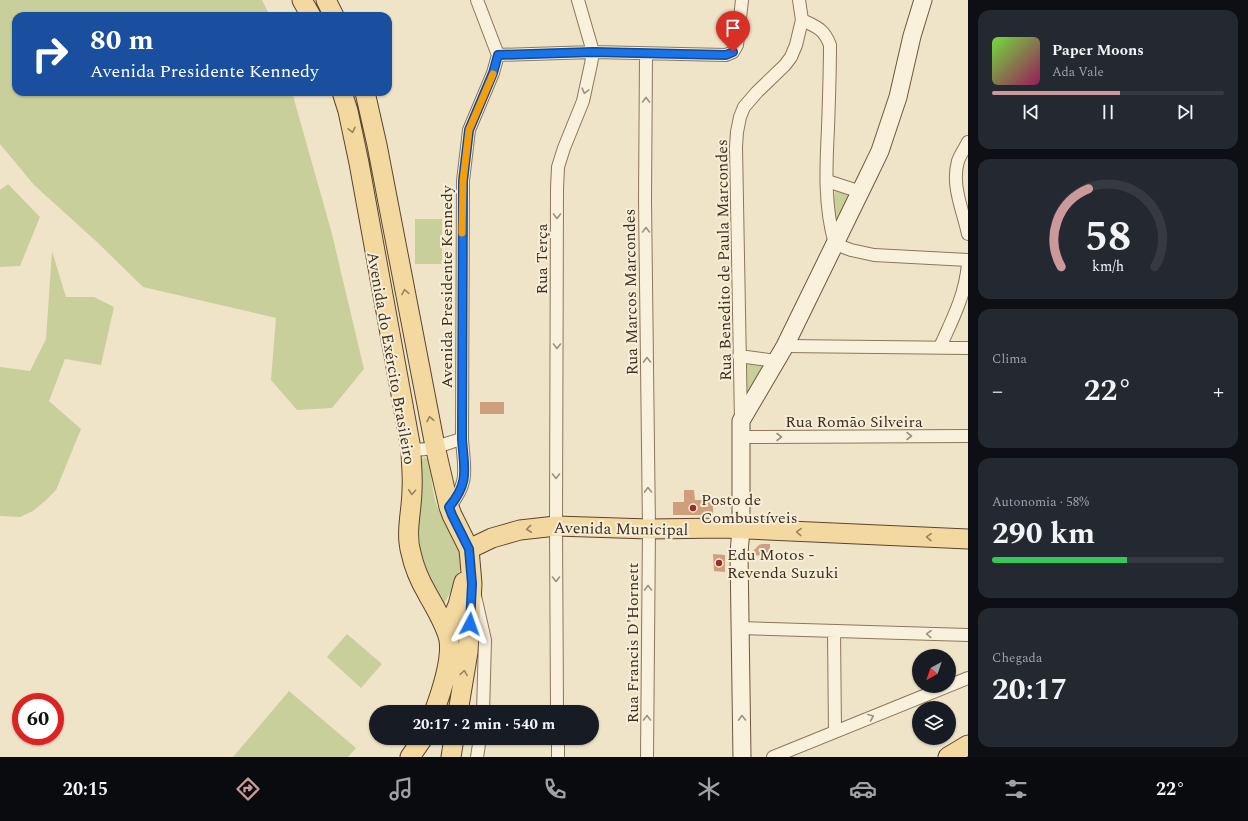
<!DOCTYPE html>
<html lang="pt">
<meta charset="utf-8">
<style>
body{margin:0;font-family:Spectral,serif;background:#242831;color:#f1f3f6;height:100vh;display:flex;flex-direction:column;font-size:15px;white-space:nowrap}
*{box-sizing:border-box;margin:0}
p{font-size:13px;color:#9ea1a6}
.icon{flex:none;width:22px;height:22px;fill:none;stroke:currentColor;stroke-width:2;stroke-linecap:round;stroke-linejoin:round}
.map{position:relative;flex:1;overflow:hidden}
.details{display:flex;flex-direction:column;gap:10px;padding:10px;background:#0d0f14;width:280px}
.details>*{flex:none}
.hud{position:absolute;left:12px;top:12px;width:380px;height:84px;border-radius:12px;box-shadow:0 1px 3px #0004;background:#1a4fa0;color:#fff;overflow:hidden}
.needle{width:26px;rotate:220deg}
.buttons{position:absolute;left:912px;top:649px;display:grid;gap:8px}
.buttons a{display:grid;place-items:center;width:44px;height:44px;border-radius:50%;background:#171b24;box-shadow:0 1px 3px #0004;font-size:20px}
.speed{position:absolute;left:12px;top:693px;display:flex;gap:8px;font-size:20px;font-weight:700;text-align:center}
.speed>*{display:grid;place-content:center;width:52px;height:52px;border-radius:50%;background:#171b24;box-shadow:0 1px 3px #0004;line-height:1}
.speed .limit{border:6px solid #d22;background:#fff;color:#111}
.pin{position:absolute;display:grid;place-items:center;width:34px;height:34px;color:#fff;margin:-41px -17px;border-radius:50% 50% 50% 0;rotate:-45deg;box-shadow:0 0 4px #0007}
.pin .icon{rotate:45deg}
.me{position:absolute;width:44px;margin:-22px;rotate:4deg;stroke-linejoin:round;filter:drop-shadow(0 0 3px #0008)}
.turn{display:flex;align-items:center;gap:14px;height:84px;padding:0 12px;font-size:18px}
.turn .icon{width:52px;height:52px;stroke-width:2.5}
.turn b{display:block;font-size:28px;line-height:34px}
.big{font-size:30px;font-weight:700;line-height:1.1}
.details .card{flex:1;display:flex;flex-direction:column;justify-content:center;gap:6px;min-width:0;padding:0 14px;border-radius:12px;background:#242831}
.details .dial{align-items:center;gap:0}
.dial svg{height:104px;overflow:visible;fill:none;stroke:#363941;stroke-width:7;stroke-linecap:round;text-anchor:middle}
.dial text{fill:#f1f3f6;stroke:none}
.song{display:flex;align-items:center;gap:12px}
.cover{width:48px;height:48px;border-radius:6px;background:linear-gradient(135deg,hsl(100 70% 55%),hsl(330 70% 35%))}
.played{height:4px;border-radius:2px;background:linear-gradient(90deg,#cc999b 55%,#363941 55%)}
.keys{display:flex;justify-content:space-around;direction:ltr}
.heat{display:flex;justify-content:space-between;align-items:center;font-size:22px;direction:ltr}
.charge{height:6px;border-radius:3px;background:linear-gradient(90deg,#34c759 58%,#363941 0)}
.trip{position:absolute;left:369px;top:705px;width:230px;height:40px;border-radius:20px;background:#171b24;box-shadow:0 1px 3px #0004;font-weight:700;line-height:40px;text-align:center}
.dock{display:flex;height:64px;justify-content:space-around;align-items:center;background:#090b0e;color:#9ea1a6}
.dock .icon{width:28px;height:28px}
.dock .on{color:#cc999b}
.dock b{font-size:18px;color:#f1f3f6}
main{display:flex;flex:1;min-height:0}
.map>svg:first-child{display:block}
</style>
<main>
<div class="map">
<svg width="968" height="757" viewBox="0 0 968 757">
<rect width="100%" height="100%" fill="#f0e4c8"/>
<path fill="#c9cf9b" d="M0,0H262L270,16H16V92H292L332,234L364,369L332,408L297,410L271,380L276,318L143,287L97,242L34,185L0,144Z
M8,184L40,217L20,266L0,267V190Z
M842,188L853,193L836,223L833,204L835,191Z
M415,219H442V264H415Z
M52,251L66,297H94L114,307L101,365L65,359L49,401L81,429L56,490L45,501L33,511L20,517L0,516V367L30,371L46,339Z
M748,360L762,362L765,367L745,403V364Z
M424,457L430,461C431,474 432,491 436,503C439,514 446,523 452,532C471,562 457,579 443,606L439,601L420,555L419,520L422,490L421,462Z
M347,634L382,664L361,688L327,657Z
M289,691L356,748L348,757H233Z"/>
<path fill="#cf9f7d" d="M480,402H504V414H480Z
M684,490H694L695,500H713V515H673V502H684Z
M762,544H770V557L754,555V550L759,545Z
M713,554L725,555V572L714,571Z"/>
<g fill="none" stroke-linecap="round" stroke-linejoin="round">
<g stroke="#8d765c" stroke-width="14">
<path id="minor" d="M802,20C817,27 824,29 830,45C830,72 829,100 828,128C826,167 824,206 835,244L851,250L874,255L968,260
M646,54L645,200L649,529L647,757
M498,55L593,52L726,55L733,52L737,45L742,0
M968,142C965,148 960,155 958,161C951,186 963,210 968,234
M827,181L861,192
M785,346L968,348
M940,347C953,318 965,296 968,264
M739,356L776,361
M741,421L736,147L737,132L740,117L744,107L757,92L785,65L791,57L796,45L802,20L799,0
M740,437L968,436
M411,449C427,452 446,443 462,439
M449,507C470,482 464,469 462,439L463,181L469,130L493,73L498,55L477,0
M475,596L485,640L483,712
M740,628L968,635
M834,631L835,732
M557,712L556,526L557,189L558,167L564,148L583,101L591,64L593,52L578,0
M558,738V757
M477,757L480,738
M773,757L968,678"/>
</g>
<g stroke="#6f573f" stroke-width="19">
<path id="secondary" d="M742,757L739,553L741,529V421L785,346L868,176L880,151L898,97L912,36L923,0"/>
</g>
<g stroke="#5b4430" stroke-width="21">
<path id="primary" d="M302,0L311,16
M326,0L334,16
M342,92L348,111L359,163L411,449C411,463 413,476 412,489C412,511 405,532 411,553C414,567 420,581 427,593C434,606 446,625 449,640C452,660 441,693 434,712
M365,92L377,145L435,446L449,507L452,515L469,549L472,584L468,652L458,712
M469,549L492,538L520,530L556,526L649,529L724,528L968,539
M449,640L452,619L458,605L464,582
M410,757L423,738
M451,757L454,738
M948,757L968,745"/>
</g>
<use href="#minor" stroke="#faf1dc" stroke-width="12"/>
<use href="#secondary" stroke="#faf1dc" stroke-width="17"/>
<use href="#primary" stroke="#f3d9a0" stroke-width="19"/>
</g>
<defs><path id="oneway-chevron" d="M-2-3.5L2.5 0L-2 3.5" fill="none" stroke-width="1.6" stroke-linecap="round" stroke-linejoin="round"/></defs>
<g stroke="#9c907e">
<use href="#oneway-chevron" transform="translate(585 91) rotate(105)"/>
<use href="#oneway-chevron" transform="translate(646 100) rotate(-90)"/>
<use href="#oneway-chevron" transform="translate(557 216) rotate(90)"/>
<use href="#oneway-chevron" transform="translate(646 230) rotate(-90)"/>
<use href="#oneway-chevron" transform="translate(557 346) rotate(90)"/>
<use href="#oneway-chevron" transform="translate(647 360) rotate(-91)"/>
<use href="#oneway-chevron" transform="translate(909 436)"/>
<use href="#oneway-chevron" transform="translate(779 437)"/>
<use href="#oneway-chevron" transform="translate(556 476) rotate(90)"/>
<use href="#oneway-chevron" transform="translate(648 490) rotate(-91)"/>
<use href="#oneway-chevron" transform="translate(556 579) rotate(90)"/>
<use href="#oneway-chevron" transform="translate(648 588) rotate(-90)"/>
<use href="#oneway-chevron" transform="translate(929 634) rotate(-178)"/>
<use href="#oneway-chevron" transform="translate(871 717) rotate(-22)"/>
<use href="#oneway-chevron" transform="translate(647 718) rotate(-90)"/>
<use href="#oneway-chevron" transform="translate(742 718) rotate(-91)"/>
</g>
<g stroke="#988460">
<use href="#oneway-chevron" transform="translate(352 130) rotate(78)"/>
<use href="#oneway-chevron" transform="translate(405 292) rotate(-101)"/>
<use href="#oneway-chevron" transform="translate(430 419) rotate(-101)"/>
<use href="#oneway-chevron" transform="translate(412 492) rotate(93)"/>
<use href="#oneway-chevron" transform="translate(529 529) rotate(174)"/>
<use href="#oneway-chevron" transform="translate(799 532) rotate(-178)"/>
<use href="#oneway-chevron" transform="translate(929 537) rotate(-178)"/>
<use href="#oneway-chevron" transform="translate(464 673) rotate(-81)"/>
</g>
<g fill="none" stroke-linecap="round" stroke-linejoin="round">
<g stroke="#114b97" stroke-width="10">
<path id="route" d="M470,624L472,584L469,549L452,515L449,507C470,482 464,469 462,439L463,181L469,130L493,73L498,55L593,52L726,55L733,52"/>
</g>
<use href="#route" stroke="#1a73e8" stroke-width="7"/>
<path stroke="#f59e0b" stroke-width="7" d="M462,233L463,181L469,130L493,74"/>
</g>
<g fill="#9e2a2b" stroke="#f7eed8" stroke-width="1.5">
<circle cx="693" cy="508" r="4"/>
<circle cx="719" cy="563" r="4"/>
</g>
<g text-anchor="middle" stroke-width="4" stroke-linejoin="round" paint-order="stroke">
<g font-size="16" fill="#3d2e20" stroke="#f7eed8">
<text transform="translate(541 259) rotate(-90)" y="6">Rua Terça</text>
<text transform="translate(723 260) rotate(-91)" y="6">Rua Benedito de Paula Marcondes</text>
<text transform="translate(446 287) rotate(-90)" y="6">Avenida Presidente Kennedy</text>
<text transform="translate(630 292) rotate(-91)" y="6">Rua Marcos Marcondes</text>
<text transform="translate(392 358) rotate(80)" y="6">Avenida do Exército Brasileiro</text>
<text x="854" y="427">Rua Romão Silveira</text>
<text transform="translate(621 528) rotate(1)" y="6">Avenida Municipal</text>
<text transform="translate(632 643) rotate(-90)" y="6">Rua Francis D'Hornett</text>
</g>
<g font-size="16" fill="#3d2e20" stroke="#f7eed8" text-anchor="start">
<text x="701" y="505">Posto de<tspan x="701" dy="18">Combustíveis</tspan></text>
<text x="727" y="560">Edu Motos -<tspan x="727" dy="18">Revenda Suzuki</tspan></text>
</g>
</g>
</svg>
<div class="buttons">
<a><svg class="needle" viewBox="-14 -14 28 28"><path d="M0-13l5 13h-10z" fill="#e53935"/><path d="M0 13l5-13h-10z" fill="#9ea1a6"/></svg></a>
<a><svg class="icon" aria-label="layers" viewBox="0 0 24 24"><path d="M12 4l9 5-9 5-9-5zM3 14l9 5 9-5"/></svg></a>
</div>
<div class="speed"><div class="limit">60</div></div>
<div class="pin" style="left:733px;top:52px;background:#d93025"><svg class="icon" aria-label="arrive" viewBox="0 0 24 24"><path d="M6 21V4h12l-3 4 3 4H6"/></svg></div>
<svg class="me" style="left:470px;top:624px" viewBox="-20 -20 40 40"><path d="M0-17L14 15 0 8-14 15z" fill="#1a73e8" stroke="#fff" stroke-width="4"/></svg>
<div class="trip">20:17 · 2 min · 540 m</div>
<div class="hud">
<div class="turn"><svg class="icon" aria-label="right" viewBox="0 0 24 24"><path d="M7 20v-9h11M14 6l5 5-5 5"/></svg><div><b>80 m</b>Avenida Presidente Kennedy</div></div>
</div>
</div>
<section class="details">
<div class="card">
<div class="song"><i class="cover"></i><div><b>Paper Moons</b><p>Ada Vale</p></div></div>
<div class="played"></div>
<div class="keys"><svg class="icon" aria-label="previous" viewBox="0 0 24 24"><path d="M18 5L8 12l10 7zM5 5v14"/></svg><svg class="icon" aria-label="pause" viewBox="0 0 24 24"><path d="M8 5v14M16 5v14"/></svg><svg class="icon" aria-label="next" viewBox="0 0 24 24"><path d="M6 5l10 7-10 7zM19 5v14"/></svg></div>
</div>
<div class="card dial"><svg viewBox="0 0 100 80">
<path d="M14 69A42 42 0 1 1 86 69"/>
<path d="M14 69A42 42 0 0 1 35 9" stroke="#cc999b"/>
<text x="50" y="56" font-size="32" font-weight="700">58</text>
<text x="50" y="72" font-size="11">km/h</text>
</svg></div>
<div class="card"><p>Clima</p>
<div class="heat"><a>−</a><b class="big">22°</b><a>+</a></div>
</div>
<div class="card"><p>Autonomia · 58%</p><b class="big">290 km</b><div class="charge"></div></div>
<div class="card"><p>Chegada</p><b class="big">20:17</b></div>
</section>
</main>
<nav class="dock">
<b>20:15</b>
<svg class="icon on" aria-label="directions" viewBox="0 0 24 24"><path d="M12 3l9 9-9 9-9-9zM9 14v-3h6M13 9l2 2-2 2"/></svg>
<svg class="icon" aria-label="music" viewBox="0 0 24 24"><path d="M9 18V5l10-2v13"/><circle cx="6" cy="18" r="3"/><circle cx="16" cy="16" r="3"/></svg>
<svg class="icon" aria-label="phone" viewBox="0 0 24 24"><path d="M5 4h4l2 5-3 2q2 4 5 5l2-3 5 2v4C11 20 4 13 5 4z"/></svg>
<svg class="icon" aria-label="climate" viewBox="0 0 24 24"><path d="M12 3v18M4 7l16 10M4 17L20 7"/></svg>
<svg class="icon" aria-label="car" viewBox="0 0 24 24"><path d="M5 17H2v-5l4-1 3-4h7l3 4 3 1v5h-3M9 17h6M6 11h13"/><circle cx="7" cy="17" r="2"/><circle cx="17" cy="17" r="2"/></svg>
<svg class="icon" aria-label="filters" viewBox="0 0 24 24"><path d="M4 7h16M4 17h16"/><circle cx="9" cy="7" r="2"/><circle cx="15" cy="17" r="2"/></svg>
<b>22°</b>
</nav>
